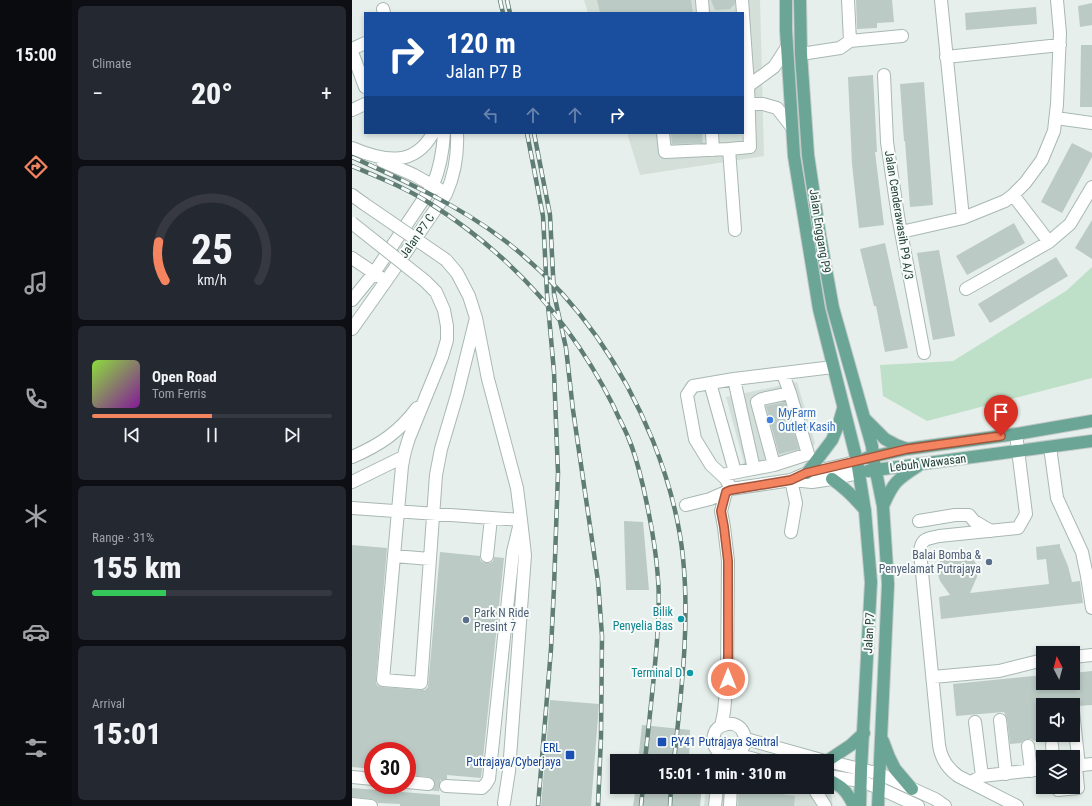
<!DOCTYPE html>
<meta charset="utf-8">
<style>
body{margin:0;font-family:"Roboto Condensed",sans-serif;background:#242831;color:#f1f3f6;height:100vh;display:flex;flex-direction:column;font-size:15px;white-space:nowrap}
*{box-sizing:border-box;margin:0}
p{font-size:13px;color:#9ea1a6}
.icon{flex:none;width:22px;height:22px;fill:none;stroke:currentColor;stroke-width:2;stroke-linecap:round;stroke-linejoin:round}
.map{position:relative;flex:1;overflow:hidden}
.sheet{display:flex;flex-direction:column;gap:6px;padding:6px;background:#0d0f14;width:280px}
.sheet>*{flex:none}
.banner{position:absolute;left:12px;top:12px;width:380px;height:122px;border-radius:0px;box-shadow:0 2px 6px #0003;background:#1a4fa0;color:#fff;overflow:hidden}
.needle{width:26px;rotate:354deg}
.buttons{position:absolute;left:684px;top:646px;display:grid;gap:8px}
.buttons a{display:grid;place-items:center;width:44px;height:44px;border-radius:0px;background:#171b24;box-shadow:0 2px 6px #0003;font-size:20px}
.speed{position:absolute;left:12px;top:742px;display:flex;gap:8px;font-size:20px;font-weight:700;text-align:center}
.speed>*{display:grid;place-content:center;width:52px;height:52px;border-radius:50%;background:#171b24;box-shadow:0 2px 6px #0003;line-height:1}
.speed .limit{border:6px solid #d22;background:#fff;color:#111}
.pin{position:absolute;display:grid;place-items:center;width:34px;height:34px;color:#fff;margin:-41px -17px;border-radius:50% 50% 50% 0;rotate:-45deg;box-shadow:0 0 4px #0007}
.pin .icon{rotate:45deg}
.me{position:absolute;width:44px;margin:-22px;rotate:0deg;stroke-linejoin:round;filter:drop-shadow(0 0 3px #0008)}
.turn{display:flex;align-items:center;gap:14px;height:84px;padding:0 16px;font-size:18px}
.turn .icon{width:52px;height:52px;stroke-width:2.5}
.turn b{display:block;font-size:28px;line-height:34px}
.lanes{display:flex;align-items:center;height:38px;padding:0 16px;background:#0003;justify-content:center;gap:20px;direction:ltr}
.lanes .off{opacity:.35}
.big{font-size:30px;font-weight:800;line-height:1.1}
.sheet .tile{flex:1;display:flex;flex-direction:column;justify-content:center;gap:6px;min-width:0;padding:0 14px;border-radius:6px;background:#242831}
.sheet .dial{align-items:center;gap:0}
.dial svg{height:104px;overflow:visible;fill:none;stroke:#363941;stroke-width:7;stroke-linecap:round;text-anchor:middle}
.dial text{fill:#f1f3f6;stroke:none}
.song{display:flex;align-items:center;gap:12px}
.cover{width:48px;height:48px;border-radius:6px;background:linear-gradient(135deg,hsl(90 70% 55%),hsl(290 70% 35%))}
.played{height:4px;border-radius:2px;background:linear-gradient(90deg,#f4845f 50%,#363941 50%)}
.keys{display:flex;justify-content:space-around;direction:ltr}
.heat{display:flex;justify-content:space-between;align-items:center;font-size:22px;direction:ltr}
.charge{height:6px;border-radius:3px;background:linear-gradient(90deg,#34c759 31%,#363941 0)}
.trip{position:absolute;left:258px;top:754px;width:224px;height:40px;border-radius:0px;background:#171b24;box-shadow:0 2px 6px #0003;font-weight:800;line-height:40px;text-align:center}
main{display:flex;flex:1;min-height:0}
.tab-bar{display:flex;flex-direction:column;width:72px;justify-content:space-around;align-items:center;background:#090b0e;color:#9ea1a6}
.tab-bar .icon{width:28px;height:28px}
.tab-bar .current{color:#f4845f}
.tab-bar b{font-size:18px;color:#f1f3f6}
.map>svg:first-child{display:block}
</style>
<main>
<nav class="tab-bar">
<b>15:00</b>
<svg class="icon current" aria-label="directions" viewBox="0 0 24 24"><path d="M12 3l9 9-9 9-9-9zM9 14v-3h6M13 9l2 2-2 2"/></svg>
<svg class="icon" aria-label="music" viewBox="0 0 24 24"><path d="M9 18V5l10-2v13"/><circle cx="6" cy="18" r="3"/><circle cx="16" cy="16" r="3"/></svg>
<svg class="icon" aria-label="phone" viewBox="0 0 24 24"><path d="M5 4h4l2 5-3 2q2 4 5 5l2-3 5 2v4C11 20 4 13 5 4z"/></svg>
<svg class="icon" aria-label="climate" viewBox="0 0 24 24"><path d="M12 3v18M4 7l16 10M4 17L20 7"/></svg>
<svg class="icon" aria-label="car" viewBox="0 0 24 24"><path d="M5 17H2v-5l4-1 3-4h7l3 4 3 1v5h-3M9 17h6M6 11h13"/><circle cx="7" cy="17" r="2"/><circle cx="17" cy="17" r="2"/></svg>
<svg class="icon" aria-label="filters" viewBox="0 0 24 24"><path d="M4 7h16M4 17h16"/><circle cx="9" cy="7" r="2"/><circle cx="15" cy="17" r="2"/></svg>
</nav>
<section class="sheet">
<div class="tile"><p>Climate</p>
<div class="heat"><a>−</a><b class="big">20°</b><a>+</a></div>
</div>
<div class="tile dial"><svg viewBox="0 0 100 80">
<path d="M14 69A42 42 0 1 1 86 69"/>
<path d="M14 69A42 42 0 0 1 9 39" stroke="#f4845f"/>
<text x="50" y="56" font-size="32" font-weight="700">25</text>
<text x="50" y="72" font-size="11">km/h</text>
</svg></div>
<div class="tile">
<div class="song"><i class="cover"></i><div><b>Open Road</b><p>Tom Ferris</p></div></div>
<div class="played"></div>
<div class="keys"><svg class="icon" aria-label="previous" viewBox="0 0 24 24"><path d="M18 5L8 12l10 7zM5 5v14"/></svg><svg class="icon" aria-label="pause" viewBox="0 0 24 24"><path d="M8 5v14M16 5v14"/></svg><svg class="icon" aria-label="next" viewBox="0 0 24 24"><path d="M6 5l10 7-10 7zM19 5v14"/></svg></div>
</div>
<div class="tile"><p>Range · 31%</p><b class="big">155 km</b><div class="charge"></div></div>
<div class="tile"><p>Arrival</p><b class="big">15:01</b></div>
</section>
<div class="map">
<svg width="740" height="806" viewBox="0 0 740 806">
<rect width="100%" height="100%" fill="#e6efeb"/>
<path fill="#d4dfda" d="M232,0H408L412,156L288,175L275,133H391V13H236Z
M445,382L463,443L457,459L395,474L374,397Z
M354,787H472L479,793L481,806H352Z"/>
<path fill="#bfe0c8" d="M740,267V378L575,421L531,396L528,365L601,361L714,291Z"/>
<path fill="#bbcac4" d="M245,0H339L341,13H248Z
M359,0H383V4L378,9L363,10Z
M504,0H540L542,22L525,23V28L505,29Z
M740,3V25L728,27L726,6Z
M684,7L685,24L614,30L613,13Z
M729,45H740V107H728Z
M521,75L525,152H523L532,225L507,228L500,164L496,77Z
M572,82L581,205L558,207L553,141H552L548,84Z
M319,133H350L351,143L320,144Z
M720,143L740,153V157L710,213L689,202Z
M740,220V259L723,248Z
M662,223L673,243L615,275L604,256Z
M533,243L556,348L533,352L524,306H522L508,249Z
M587,250L603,336L581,340L565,253Z
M704,257L716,276L638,323L626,304Z
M433,402L447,449L427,454L414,406Z
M272,521L291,522L297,590H274Z
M708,544V547L716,566L720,582L728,581L731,603L589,619L587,597L598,595L588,581L585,571L588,561L596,554L601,552H611L620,558L623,562L625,567V577L618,593L697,584L694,559L685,560L684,547Z
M0,545L35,548L24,679V683L26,686L30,687L68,690H73L76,687L88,552L128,556V559L130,562L135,563H138L141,561L142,557L152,558L129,778L95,775V779L90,780L82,779L77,777L55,775V751H21V769L0,767Z
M740,671V705L726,706L721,704L717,705H691V709L687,710L690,741H682L679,739H676L672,740L669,743L658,744L655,719L652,712L604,716L601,684L691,675V683H721V673Z
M198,700L247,704L239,806H189Z
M290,725L338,730L337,761H286Z
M284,787H350L348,806H281Z
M0,788L88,795V806H48V804L26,803L23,800L20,799L0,797Z
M387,788L443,796L442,806H386Z"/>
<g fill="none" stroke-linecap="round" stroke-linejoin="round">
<path stroke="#bfccc8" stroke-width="12" stroke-dasharray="12 6" stroke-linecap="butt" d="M76,784L94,786"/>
<g stroke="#a8b8b2" stroke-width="14">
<path id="minor" d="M350,0L351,13
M390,0L391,13
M589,0L611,218
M31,9L32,13
M498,41L550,36
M0,49L13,43
M0,52L13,87
M449,54L488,48L498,41L496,0
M594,57L708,45
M532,75L535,142L546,216L572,353
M396,86L422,67L435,47
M396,104H411L425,108L439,126
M0,110L13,104
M704,118L740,123
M311,133L313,152L377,149L398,147L396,86L391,15
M360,133L361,150
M0,148C31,161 62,168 81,133
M377,149L383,230
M30,161L62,175L87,189
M0,195L11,203
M661,195L697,242
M549,232L611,218L653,201L661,195L673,183L690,160L702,131L705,104L708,33L705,0
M0,258L28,277
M94,260L105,273L117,296L124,318L136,379L165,488L169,520L173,555L157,771L152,803
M73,281L84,292L92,310L95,326V340L90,357L57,438L53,451L50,466L31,680L69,683L84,475L89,449L105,395L124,318
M614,289L697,242L718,224L740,187
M0,300L22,273L81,185C88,168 91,151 92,133
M0,329L34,281L94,194C103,174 106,154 105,133
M382,379L402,469
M358,383L383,472
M664,434L674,514L666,528L587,536C575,539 569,538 568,552L587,745C589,759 595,768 606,776L665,806
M698,447L705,498L730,552L735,576L740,608
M0,457C28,445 47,432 65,408
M422,465L405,402L410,399L438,393
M370,475L422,465L456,454L438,393L431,374
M439,480L444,503L439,532
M440,480L460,482L480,479L507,473
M0,482L51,457
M379,489L374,479L359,465L343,439L335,395L341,386L382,379L481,367
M334,505L358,499L374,492
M0,508L169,520
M567,521L603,515H617L622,521L639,531
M42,556L78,559
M135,556L139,518
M721,657L740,655
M581,677L647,671L691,660
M721,711L727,766
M648,720L654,774
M623,722L630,776
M369,726L372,712L375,679L376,561L372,527L369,511L374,492L379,489L439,480L455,473L495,464L505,461
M394,739L473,761
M700,745L701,757
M676,746L679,771
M383,755C402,745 391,718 372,725C367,726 363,730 362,735C359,745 366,755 376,756C379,756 382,755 385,755C393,756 402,759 409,761
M475,761L528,774L583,799L593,806
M721,766L740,764
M475,776L509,781L527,788L566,806
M0,777L21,779
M55,782L76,784
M619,782L630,776L691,769
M94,786L130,788L134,784L137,779L161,552L167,527
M461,787L473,806
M706,790L726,788L724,766
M0,804L19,806
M363,806L365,787
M378,806L379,787"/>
</g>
<g stroke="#c2cac8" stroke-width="14">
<path id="major" d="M434,0V30L442,156L467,309L505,461L513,511L519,582L509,770L508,806
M448,0L449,54L456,155L468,236L481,308L520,446L521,457L531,506L536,584L526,806
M513,419L533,439L544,445L555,449
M514,458L555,449L664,434L740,421
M516,471L740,441
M455,473L480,440L487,423L491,409
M480,479C493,488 503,498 513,510
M531,506C541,483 544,480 566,466
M531,741L537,757L543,769L560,789
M475,761L499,745L512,733
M475,779C491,787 494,790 502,806"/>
</g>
<use href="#minor" stroke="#fff" stroke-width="12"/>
<use href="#major" stroke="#6aa596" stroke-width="12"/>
<g stroke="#5f7d75" stroke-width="4.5">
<path id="rail" d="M148,0L151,13
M155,0L158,13
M175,133L191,216L195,294L202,372L206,473L202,587L199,649L186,806
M182,133L198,215L202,294L214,348L221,410L246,581L250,636L249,737L246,806
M0,157C53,181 106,205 152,240C220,292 269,362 301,441C316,479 327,517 331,558C338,625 329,694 322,761
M0,166C26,177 54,188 79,204C158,254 220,323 262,407C266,417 272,427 276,437C283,453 287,469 291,486C298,517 304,547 306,579C308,600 306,620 305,641C302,681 297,721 293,761
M289,806L291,787
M318,806L319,787"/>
</g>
<use href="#rail" stroke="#f7fbf9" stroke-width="3" stroke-dasharray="9" stroke-linecap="butt"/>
<g stroke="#a8b8b2" stroke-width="14" stroke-linecap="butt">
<path id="minor-bridge" d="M11,203L94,260
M0,223L73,281"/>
</g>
<use href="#minor-bridge" stroke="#fff" stroke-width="12"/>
</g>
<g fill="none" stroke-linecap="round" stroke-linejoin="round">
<g stroke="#9f563e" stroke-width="10">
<path id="route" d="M376,679V561L372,527L369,511L374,492L379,490L439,480L454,473L555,449L649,436"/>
</g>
<use href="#route" stroke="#f4845f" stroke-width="7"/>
</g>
<circle fill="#3f7fe0" stroke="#f7fbf9" stroke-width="1.5" cx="418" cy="420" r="4"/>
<g fill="#5c6f8a" stroke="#f7fbf9" stroke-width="1.5">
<circle cx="637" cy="562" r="4"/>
<circle cx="114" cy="620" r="4"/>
</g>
<g fill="#0f9aa8" stroke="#f7fbf9" stroke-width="1.5">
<circle cx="329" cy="619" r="4"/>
<circle cx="338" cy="673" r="4"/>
</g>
<g fill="#1a4fb4" stroke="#f7fbf9" stroke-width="1.5">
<rect x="305" y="737" width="10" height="10" rx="2"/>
<rect x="213" y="750" width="10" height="10" rx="2"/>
</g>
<g text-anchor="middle" stroke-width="4" stroke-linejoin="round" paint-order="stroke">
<g font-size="12" fill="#24423a" stroke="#f7fbf9">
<text transform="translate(547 215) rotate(81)" y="4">Jalan Cenderawasih P9 A/3</text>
<text transform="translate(468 231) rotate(81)" y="4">Jalan Enggang P9</text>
<text transform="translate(65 236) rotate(-55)" y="4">Jalan P7 C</text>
<text transform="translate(576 463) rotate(-7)" y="4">Lebuh Wawasan</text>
<text transform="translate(517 633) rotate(-87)" y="4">Jalan P7</text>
</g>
<g font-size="12" fill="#366cbe" stroke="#f7fbf9" text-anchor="start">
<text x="426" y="417">MyFarm<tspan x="426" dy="14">Outlet Kasih</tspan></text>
</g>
<g font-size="12" fill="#4e5e75" stroke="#f7fbf9" text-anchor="end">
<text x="629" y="559">Balai Bomba &amp;<tspan x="629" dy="14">Penyelamat Putrajaya</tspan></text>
<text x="122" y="617" text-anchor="start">Park N Ride<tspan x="122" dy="14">Presint 7</tspan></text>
</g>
<g font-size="12" fill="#0d838f" stroke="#f7fbf9" text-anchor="end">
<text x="321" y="616">Bilik<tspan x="321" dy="14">Penyelia Bas</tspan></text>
<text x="330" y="677">Terminal D</text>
</g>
<g font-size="12" fill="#164399" stroke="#f7fbf9" text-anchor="start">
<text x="319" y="746">PY41 Putrajaya Sentral</text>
<text x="209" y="752" text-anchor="end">ERL<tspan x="209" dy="14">Putrajaya/Cyberjaya</tspan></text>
</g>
</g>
</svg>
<div class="buttons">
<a><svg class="needle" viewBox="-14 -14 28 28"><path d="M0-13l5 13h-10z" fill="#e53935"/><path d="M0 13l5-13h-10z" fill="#9ea1a6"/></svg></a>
<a><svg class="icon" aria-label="sound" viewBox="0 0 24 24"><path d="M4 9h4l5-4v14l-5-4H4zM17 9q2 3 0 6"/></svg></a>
<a><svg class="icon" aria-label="layers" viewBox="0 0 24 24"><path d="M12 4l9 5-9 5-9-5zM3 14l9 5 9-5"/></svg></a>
</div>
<div class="speed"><div class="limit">30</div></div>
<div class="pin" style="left:649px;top:436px;background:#d93025"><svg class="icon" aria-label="arrive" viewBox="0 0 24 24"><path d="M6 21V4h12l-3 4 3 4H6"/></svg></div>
<svg class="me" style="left:376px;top:679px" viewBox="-20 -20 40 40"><circle r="17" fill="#f4845f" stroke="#fff" stroke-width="3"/><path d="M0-11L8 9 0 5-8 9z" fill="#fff"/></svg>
<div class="trip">15:01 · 1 min · 310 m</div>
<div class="banner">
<div class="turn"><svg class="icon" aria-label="right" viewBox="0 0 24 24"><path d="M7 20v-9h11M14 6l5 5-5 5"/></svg><div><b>120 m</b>Jalan P7 B</div></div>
<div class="lanes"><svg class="icon off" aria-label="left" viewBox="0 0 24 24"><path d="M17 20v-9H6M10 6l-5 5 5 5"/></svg><svg class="icon off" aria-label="ahead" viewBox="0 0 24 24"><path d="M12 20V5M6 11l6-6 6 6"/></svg><svg class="icon off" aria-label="ahead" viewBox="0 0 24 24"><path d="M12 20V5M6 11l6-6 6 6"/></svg><svg class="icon" aria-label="right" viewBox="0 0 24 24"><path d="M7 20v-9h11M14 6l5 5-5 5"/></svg></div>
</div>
</div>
</main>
